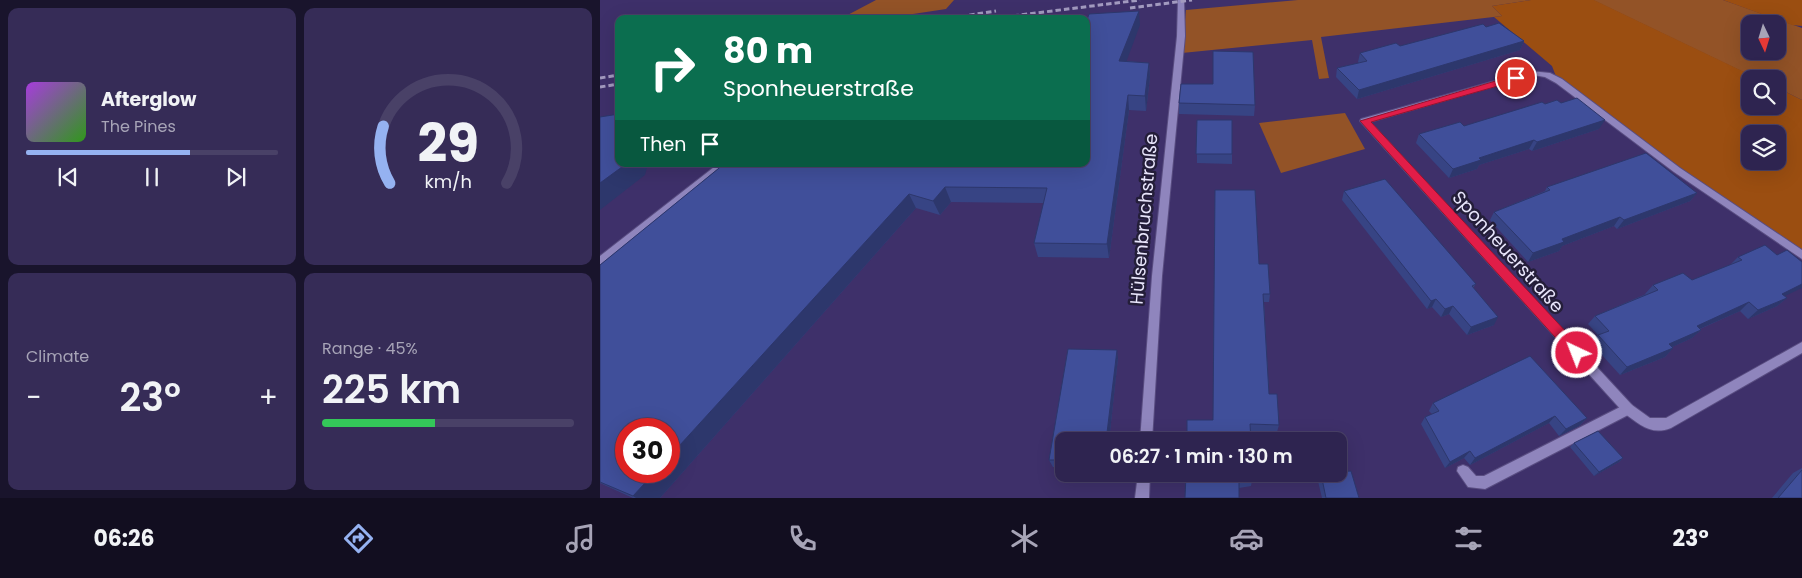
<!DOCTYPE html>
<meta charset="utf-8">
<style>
body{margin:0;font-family:Poppins,sans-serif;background:#362c57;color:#f1f3f6;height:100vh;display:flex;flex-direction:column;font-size:19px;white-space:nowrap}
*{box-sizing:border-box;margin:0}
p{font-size:16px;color:#a7a4b7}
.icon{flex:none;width:28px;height:28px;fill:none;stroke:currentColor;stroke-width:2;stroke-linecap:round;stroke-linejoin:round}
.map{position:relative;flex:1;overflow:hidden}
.details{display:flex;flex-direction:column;gap:8px;padding:8px;background:#19142c;width:600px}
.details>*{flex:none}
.top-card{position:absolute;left:15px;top:15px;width:475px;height:152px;border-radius:10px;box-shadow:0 5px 20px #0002,0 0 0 1px #494167;background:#0b6e4f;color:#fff;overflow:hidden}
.needle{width:32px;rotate:176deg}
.buttons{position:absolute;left:1141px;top:15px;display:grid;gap:10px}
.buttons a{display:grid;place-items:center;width:45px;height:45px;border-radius:10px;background:#2e2450;box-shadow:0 5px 20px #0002,0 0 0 1px #494167;font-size:25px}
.speed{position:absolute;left:15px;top:418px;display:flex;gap:10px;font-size:25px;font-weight:700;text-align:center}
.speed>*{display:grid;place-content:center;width:65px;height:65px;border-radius:50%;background:#2e2450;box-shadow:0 5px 20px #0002,0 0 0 1px #494167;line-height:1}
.speed .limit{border:8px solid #d22;background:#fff;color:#111}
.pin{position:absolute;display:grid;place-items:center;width:42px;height:42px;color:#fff;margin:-21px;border:2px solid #fff;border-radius:50%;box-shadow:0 1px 5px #0007}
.me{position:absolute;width:55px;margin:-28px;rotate:317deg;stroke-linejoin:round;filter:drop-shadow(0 0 4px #0008)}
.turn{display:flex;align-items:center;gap:18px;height:105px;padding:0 25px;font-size:22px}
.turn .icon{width:65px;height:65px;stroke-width:2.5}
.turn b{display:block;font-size:35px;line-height:42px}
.then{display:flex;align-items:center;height:48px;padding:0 25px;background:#0003;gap:10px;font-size:19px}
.big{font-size:38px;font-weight:600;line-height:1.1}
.details .card{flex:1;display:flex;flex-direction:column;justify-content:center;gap:8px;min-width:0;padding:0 18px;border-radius:10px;background:#362c57}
.details .dial{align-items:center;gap:0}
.dial svg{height:130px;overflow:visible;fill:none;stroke:#494167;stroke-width:7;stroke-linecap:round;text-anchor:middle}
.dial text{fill:#f1f3f6;stroke:none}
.song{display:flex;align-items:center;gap:15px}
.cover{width:60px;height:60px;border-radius:8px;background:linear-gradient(135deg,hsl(280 70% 55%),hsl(110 70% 35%))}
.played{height:5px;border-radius:2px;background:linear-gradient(90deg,#95b2f1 65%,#494167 65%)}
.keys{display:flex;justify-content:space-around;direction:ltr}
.heat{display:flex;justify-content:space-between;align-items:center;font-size:28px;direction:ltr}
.charge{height:8px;border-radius:4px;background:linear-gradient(90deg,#34c759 45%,#494167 0)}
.details .tiles{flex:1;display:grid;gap:8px;grid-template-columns:repeat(2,1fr)}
.trip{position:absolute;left:455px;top:432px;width:292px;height:50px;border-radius:10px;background:#2e2450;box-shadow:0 5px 20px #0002,0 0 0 1px #494167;font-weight:600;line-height:50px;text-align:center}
.tabs{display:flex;height:80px;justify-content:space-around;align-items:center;background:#120e20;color:#a7a4b7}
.tabs .icon{width:35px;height:35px}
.tabs .selected{color:#95b2f1}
.tabs b{font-size:22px;color:#f1f3f6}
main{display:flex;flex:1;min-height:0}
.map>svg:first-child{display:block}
</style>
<main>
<section class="details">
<div class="tiles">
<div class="card">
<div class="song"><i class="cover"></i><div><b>Afterglow</b><p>The Pines</p></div></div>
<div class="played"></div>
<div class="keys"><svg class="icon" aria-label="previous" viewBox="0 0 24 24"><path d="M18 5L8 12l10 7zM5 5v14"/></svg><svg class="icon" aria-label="pause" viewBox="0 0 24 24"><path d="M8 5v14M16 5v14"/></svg><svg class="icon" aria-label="next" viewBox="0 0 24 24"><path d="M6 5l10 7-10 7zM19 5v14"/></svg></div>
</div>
<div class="card dial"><svg viewBox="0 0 100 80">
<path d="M14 69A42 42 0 1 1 86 69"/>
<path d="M14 69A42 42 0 0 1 10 34" stroke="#95b2f1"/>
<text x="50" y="56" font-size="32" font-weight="700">29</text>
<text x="50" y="72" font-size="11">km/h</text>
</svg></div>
<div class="card"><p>Climate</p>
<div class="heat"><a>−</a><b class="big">23°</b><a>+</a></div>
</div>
<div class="card"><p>Range · 45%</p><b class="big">225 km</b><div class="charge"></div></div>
</div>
</section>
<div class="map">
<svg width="1202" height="498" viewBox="0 0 1202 498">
<rect width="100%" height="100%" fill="#3e306a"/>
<path fill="#935327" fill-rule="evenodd" d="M276,0H354L346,9L280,19H240Z
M698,0H931L892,6L902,16L721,37L729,78L719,79L712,40L582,53L586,10Z
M993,0H1123L1202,28V100L1178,88V79H1158ZM1150,24H1178V51H1150Z
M745,113L765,149L681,173L659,123Z"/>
<path fill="#9b4e11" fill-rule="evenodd" d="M931,0H994L1159,79H1150V106H1178V88L1202,100V253L1077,170L957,79L952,66L894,17L902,16L892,6ZM1150,134H1178V161H1150Z
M1123,0H1202V26L1192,25Z"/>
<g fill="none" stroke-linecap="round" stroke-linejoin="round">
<g stroke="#594d81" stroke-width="2">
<path id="service" d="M118,164H128L4,265L0,266V256Z
M1028,403L1032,405L1034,409L1032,413L885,489L868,487L857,471L858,467L863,465L868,467L876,476H884Z"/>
</g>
<g stroke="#594d81" stroke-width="2">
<path id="minor" d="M578,0H584L585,36L562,276L552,441H540L552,276L577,36Z
M930,71L950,73L962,79L1080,168L1202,250V259L1074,172L956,83L945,77L933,75L770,122L1032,405L1050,418H1066L1202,342V353L1071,428C1051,436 1039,424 1024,413L760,121L761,119Z
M538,474H550L549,498H535Z"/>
</g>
<use href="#service" fill="#8f85bd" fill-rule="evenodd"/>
<use href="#minor" fill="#8f85bd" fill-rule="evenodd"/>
<path stroke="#a29abf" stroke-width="3" stroke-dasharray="5.5 3" stroke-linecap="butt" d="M530,8L592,0
M344,19L396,11
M388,19L540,0
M0,78L19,75
M0,87L19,84"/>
</g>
<path fill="#374484" d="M540,25L526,61L549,63L550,77L546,111L529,110L509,258L438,257L434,243L444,203L351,202L340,215L316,208L60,498H33L0,483V265L124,164H486Z
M886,27L924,41L920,50L757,99L736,77L737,68L759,63L758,62L760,53L800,46Z
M579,103L655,105L654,116L579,114Z
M945,104L999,129L932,151L929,149L879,165L877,169L849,178L816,143L819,134L864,126Z
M597,120L632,154V164L597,163Z
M947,187L1097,193L1090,201L1017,229L1014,226L962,246L959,251L928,262L890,220L894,212L945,191Z
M744,191L876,284L873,288L894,325L867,335L849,314L841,317L832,307L827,309L742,200Z
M1138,257L1187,298L1177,306L1148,319L1140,311L1100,329L1101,330L1092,338L1072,347L1073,348L1065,357L1020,375L991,343L998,335L988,324L995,316L1046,294H1045L1053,285L1092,280L1130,265Z
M659,264L670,294L669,302H664L669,394L679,425L677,432L650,431L613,420Z
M518,358L509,441H464V467H453L449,460Z
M833,403L987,418L979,426L959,436L949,423L870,465L864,458L845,468L821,424L825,417L832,414L829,411Z
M974,443L1023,458L1019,462L994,476L970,447Z
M1202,468V498H1172L1193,473Z
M586,474L652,480L651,486L639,488Z
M721,474L759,498H722L718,481Z"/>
<path fill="#2d376c" d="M539,11L540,25L521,76L519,61Z
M924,41L920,50L757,99L759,90Z
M549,63L550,77L546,111L545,96Z
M528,95L529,110L509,258L507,244Z
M1005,120L999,129L932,151L937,142Z
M934,140L929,149L879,165L877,169L849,178L853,169L879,158Z
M26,164H48L45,175L0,210V183Z
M345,187L351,202L340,215L333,201Z
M1097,193L1090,201L1017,229L1024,220Z
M309,194L316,208L60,498H36L33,496L56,471H69V457Z
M1020,217L1014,226L962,246L959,251L928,262L933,253L962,239Z
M1202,284V288L1172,302L1182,294Z
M1187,298L1177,306L1148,319L1158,310Z
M836,299L832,307L827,309L831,301Z
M1149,302L1140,311L1088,334L1097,326Z
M853,306L849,314L841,317L845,309Z
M898,317L894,325L867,335L871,327Z
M1101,330L1092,338L1061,352L1069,344Z
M1073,348L1065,357L1020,375L1027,367Z
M517,350L518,358L509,441H506Z
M955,416L949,423L870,465L875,458Z
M987,418L979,426L959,436L966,429Z
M870,451L864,458L845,468L850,462Z
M1023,458L1019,462L994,476L999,472Z"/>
<path fill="#404f9a" stroke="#2d376c" d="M539,11L519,61L549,63L545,96L528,95L507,244L434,243L447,188L345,187L333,201L309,194L69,457V429H26V471H56L33,496L0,482V265L124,164H486V23L489,14Z
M899,23L924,41L759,90L737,68L767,61L760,53L796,43L800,46L883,24L886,27Z
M613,51L653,52L655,105L579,103L581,84H613Z
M977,98L1005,120L937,142L934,140L879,158L881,160L853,169L819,134L860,122L864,126L942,102L945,104L957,100L961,103Z
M19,114V164H26L0,183V117Z
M597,120H632V154H596Z
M1046,153L1097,193L1024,220L1020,217L962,239L964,242L933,253L894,212L950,190L947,187Z
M785,179L876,284L872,286L898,317L871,327L853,306L845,309L836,299L831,301L744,191Z
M615,190H655L659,264H668L670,294H663L669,394H677L679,425L650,424L651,441H587V420H613Z
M1165,245L1177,255L1187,250L1202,262V284L1182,294L1187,298L1158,310L1149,302L1097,326L1101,330L1069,344L1073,348L1027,367L998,335L1009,331L995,316L1058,290L1053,285L1083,273L1092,280L1142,260L1138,257Z
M468,349L517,350L506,441H464V460H449Z
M930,356L987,418L966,429L955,416L875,458L870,451L850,462L825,417L839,411L833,403Z
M998,431L1023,458L999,472L974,443Z
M1202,470V498H1178Z
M751,471L759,498H726L721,474H739V472Z
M586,474H652V480L639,481V498H585Z"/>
<path fill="#e11d48" stroke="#92132f" d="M916,75L919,76V80L771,122L982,349L984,353L982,357H973L760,121Z"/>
<g text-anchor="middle" stroke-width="5" stroke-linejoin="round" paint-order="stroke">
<g font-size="18" fill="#e8e5fb" stroke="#241e39">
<text transform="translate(544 219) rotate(-85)" y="6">Hülsenbruchstraße</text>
<text transform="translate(908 252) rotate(48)" y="6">Sponheuerstraße</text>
</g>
</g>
</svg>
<div class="buttons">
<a><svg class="needle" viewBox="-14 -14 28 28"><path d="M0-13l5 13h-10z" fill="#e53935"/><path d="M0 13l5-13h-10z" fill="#a7a4b7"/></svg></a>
<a><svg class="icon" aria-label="search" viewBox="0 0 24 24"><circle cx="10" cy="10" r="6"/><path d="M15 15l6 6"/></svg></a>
<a><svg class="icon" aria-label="layers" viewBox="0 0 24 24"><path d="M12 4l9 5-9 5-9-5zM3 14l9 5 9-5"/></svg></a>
</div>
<div class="speed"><div class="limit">30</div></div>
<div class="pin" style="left:916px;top:78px;background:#d93025"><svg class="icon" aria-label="arrive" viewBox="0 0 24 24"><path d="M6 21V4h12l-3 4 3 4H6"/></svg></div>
<svg class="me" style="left:977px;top:353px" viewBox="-20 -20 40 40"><circle r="17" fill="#e11d48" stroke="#fff" stroke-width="3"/><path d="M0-11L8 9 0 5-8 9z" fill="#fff"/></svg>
<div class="trip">06:27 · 1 min · 130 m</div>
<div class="top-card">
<div class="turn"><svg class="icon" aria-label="right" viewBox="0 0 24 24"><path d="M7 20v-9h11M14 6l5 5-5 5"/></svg><div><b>80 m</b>Sponheuerstraße</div></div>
<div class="then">Then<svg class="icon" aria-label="arrive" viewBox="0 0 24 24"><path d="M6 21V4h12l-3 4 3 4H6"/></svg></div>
</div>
</div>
</main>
<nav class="tabs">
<b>06:26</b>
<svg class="icon selected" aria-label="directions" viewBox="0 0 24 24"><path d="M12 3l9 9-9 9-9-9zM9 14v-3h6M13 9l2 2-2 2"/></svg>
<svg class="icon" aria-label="music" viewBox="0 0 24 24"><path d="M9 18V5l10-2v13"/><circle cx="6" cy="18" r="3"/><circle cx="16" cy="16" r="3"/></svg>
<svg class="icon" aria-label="phone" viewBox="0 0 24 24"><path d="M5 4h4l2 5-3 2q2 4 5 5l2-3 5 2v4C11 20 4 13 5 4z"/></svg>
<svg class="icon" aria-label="climate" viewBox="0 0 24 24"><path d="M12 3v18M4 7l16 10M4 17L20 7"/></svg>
<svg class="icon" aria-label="car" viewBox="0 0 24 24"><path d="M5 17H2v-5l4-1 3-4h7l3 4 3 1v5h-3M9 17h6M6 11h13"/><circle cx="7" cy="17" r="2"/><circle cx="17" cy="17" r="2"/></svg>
<svg class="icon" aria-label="filters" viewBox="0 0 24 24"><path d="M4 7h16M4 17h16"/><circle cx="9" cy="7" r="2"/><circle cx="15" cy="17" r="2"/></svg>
<b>23°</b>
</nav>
